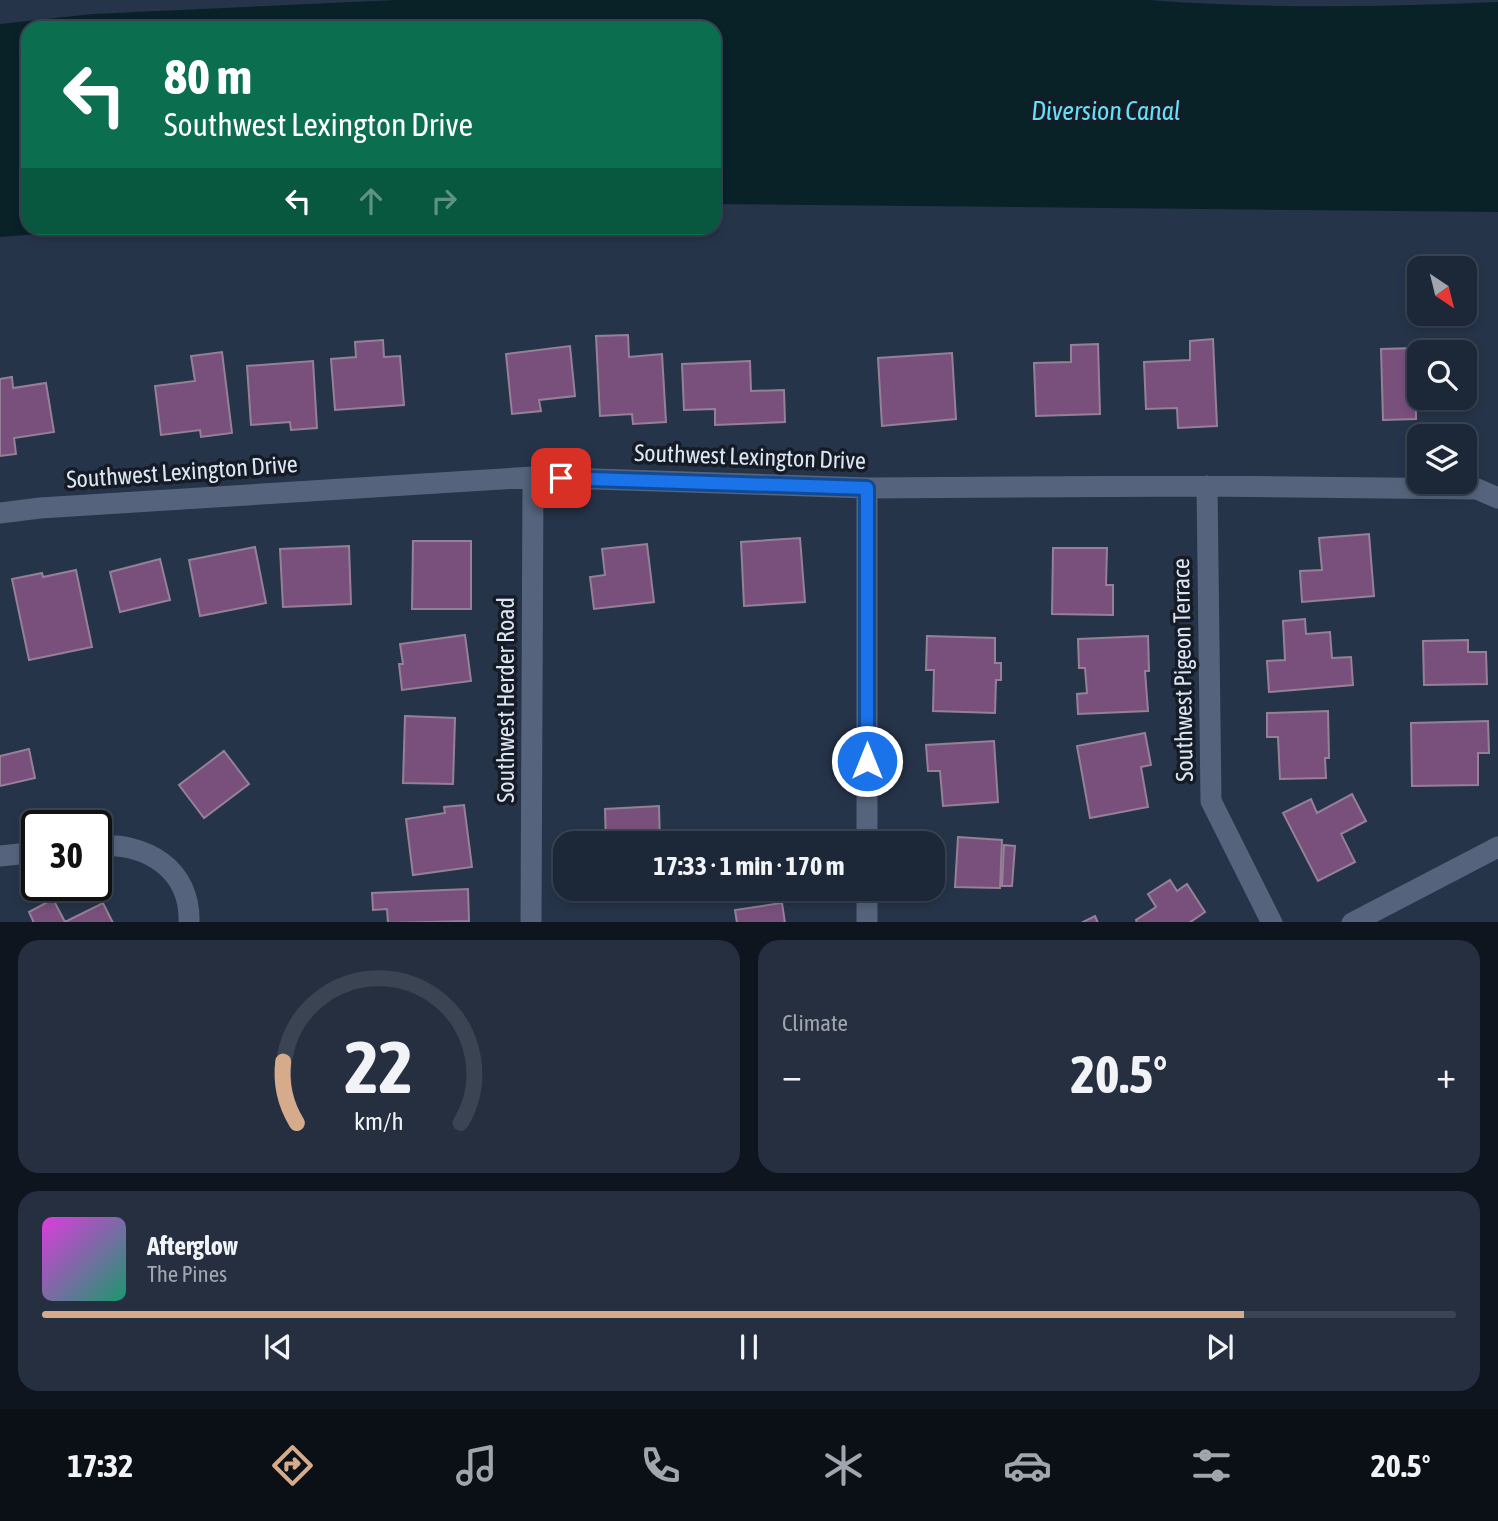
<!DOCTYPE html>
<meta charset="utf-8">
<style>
body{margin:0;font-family:"Asap Condensed",sans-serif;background:#252f40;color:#f1f3f6;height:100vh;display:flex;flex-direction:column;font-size:26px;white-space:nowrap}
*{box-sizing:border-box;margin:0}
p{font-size:23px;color:#a0a5ae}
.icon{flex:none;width:38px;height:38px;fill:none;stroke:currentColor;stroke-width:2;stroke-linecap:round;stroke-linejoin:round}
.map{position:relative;height:922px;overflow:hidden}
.details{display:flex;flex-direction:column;gap:18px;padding:18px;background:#0f151f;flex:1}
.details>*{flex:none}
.hud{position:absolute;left:21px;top:21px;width:700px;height:214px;border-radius:21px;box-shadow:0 4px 10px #0003,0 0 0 2px #3a4453;background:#0b6e4f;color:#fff;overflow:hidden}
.needle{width:46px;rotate:145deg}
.tools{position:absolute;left:1407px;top:256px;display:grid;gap:14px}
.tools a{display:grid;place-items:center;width:70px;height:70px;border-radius:14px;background:#1c2738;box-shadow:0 4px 10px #0003,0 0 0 2px #3a4453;font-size:35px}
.speed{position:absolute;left:21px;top:810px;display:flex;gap:14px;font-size:35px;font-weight:700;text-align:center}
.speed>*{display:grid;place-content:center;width:91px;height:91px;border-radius:50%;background:#1c2738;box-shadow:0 4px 10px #0003,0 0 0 2px #3a4453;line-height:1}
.speed .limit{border:4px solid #111;border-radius:10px;background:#fff;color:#111}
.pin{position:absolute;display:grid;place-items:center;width:60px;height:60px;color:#fff;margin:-30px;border-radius:14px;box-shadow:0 4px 10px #0006}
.me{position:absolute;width:77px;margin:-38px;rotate:0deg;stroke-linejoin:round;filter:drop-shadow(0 0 5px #0008)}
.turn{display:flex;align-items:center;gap:24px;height:147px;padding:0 28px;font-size:32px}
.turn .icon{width:91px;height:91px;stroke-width:2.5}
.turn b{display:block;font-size:49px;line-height:60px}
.lanes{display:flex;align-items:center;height:66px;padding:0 28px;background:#0003;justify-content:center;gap:35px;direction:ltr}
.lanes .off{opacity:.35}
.big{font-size:52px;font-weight:700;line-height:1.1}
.details .tile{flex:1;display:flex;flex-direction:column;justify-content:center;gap:10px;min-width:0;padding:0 24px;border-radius:21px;background:#252f40}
.details .dial{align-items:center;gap:0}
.dial svg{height:182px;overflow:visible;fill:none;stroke:#3a4453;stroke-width:7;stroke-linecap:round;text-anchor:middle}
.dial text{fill:#f1f3f6;stroke:none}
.song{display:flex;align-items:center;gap:21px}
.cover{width:84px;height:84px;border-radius:10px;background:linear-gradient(135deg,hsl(300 70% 55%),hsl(160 70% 35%))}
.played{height:7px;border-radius:4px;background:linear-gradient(90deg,#d6ab8b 85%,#3a4453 85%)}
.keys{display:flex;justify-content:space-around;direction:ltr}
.heat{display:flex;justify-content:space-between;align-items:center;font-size:38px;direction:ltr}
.details .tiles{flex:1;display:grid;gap:18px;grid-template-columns:1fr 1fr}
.tile:last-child{grid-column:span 2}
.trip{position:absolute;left:553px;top:831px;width:392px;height:70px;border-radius:21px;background:#1c2738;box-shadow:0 4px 10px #0003,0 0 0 2px #3a4453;font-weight:700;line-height:70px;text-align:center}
.tabs{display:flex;height:112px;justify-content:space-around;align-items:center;background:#0b1016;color:#a0a5ae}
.tabs .icon{width:49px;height:49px}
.tabs .selected{color:#d6ab8b}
.tabs b{font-size:32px;color:#f1f3f6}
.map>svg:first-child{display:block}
</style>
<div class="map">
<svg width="1498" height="923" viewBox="0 0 1498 923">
<rect width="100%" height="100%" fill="#26344a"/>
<path fill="#082228" d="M396,0H1149C1265,9 1382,7 1498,2V212L714,204V28H28V228H117L0,237V24L93,14Z"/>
<path fill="#79507c" stroke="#958097" stroke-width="2" d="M628,335L629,357L662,354L666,422L633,424L632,414L600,416L596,336Z
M1213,339L1217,426L1178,428L1177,408L1146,409L1144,362L1190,360V341Z
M383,340L384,357L400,356L404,405L335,410L331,359L356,357L355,342Z
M1098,344L1100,414L1036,416L1034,363L1071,362V345Z
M570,346L575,396L539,400L541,411L512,414L506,354Z
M1453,347V352H1419V397H1454V403L1416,404V419L1383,420L1381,349Z
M222,352L232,433L201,437L200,430L161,435L155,386L195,381L191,356Z
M952,353L956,419L882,426L878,358Z
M313,361L317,428L291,430L290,422L251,425L247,366Z
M750,361L751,391L784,390L785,422L715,425V409L684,410L682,364Z
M12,377L13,388L46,383L54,432L14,438L16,454L0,456V379Z
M1369,534L1374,596L1302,602L1300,571L1322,570L1319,538Z
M800,538L805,602L744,606L741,542Z
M413,541H471V609H412Z
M647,544L654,602L594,609L590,577L605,575L602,549Z
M349,546L351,604L283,607L280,549Z
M255,547L266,603L200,616L189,560Z
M1053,548H1107L1106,585H1113V615L1052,614Z
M160,559L170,600L120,612L110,572Z
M76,570L92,647L29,660L12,579L42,573L43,577Z
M1305,619L1306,634L1330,632L1332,658L1351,657L1353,685L1269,692L1267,661L1285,660L1283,621Z
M465,635L471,681L402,690L399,664H403L400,644Z
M927,636L995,638V663H1001V680H996L995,713L933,711L934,670H926Z
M1148,636L1149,671H1145L1148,711L1078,714L1077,694L1087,693L1085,668H1079L1078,639Z
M1468,640V652H1486L1487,684L1424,685L1423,641Z
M1328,711L1329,758H1325L1326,778L1280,779L1278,737H1267V713Z
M405,716L455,718L453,784L403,783Z
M1488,721L1489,753H1478V785L1412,786L1411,723Z
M1145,733L1151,765L1141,767L1148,807L1090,818L1077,746Z
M994,741L998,802L943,806L940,771H928L926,745Z
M29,749L35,778L0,786V756Z
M224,751L249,784L204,818L179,785Z
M1352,794L1366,821L1341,834L1355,862L1318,881L1283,813L1311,799L1317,813Z
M464,805L472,867L413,875L406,819L445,813L444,807Z
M659,806L660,844H606L605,809Z
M958,837L1002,840L1000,888L955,887Z
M1004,845L1015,846L1012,886H1002Z
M1170,880L1177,891L1187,884L1205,912L1189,923H1137L1136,920L1156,907L1148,894Z
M468,889L469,921L388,923L387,909L373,910L372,893Z
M53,899L65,922L103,903L113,923H34L29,912Z
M782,903L785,923H737L735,910Z
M1095,916L1098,923H1081Z"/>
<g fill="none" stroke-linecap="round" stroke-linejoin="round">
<path stroke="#55647c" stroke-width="21" d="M1207,486L1211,801L1272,923
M867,488V844
M0,513L40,508L533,477L867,488L1207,486L1477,489L1498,498
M96,846C145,842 191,868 189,923
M0,856L37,852
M867,889V923
M531,923L533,477
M1352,923L1498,847"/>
</g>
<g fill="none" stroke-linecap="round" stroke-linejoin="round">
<g stroke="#114b97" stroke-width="18">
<path id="route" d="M561,478L867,488V761"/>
</g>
<use href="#route" stroke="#1a73e8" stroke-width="12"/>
</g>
<g text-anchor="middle" stroke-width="7" stroke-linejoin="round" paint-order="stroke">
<g font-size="24" fill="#dce5f3" stroke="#151c26">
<text transform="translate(750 457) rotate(2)" y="8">Southwest Lexington Drive</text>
<text transform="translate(182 472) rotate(-4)" y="8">Southwest Lexington Drive</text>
<text transform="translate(1183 670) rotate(-91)" y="8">Southwest Pigeon Terrace</text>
<text transform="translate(506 700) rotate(-90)" y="8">Southwest Herder Road</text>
</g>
<g font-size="26" font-style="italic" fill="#66e0f9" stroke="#151c26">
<text x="1106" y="120">Diversion Canal</text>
</g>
</g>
</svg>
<div class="tools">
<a><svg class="needle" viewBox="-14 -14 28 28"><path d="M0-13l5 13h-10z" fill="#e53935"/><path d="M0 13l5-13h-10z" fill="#a0a5ae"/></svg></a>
<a><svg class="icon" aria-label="search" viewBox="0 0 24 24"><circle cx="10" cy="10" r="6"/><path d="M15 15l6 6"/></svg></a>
<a><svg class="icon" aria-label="layers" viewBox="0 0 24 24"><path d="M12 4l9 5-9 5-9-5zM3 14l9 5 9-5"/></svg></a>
</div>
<div class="speed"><div class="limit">30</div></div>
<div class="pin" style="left:561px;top:478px;background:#d93025"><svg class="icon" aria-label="arrive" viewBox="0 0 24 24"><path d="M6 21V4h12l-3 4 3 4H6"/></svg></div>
<svg class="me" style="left:867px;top:761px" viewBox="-20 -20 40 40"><circle r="17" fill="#1a73e8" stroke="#fff" stroke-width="3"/><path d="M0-11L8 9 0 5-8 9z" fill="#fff"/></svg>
<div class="trip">17:33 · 1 min · 170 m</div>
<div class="hud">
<div class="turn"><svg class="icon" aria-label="left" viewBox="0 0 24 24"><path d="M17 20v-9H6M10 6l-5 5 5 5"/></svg><div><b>80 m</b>Southwest Lexington Drive</div></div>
<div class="lanes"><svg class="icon" aria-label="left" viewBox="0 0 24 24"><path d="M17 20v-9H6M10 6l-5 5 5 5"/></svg><svg class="icon off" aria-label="ahead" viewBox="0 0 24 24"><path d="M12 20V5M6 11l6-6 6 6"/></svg><svg class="icon off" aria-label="right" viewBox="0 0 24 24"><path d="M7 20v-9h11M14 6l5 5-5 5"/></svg></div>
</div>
</div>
<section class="details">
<div class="tiles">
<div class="tile dial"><svg viewBox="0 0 100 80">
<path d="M14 69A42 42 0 1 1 86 69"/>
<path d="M14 69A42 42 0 0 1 8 42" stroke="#d6ab8b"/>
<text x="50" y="56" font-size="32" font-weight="700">22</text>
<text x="50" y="72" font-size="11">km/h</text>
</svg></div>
<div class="tile"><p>Climate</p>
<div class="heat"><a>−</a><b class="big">20.5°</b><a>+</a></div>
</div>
<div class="tile">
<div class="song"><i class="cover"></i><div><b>Afterglow</b><p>The Pines</p></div></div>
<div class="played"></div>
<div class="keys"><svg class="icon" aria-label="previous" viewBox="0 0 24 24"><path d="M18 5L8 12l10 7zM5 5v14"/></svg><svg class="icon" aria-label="pause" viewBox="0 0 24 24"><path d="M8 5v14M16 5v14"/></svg><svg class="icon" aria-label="next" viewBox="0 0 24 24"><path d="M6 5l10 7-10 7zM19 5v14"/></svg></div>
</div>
</div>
</section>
<nav class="tabs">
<b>17:32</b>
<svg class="icon selected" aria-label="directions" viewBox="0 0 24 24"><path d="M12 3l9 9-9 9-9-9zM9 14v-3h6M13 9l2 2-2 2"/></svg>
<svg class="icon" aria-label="music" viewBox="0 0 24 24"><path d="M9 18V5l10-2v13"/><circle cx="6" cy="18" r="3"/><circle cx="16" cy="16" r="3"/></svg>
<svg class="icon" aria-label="phone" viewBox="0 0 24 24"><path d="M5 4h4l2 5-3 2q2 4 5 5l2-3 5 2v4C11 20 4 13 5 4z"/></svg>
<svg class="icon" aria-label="climate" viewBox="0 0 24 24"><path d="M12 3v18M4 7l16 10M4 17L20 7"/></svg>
<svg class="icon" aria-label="car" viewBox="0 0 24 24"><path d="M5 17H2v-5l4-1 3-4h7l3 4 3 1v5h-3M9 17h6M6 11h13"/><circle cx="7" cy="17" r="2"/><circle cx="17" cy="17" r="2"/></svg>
<svg class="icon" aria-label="filters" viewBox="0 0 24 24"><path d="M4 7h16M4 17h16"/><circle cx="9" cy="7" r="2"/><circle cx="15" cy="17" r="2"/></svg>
<b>20.5°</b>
</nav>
